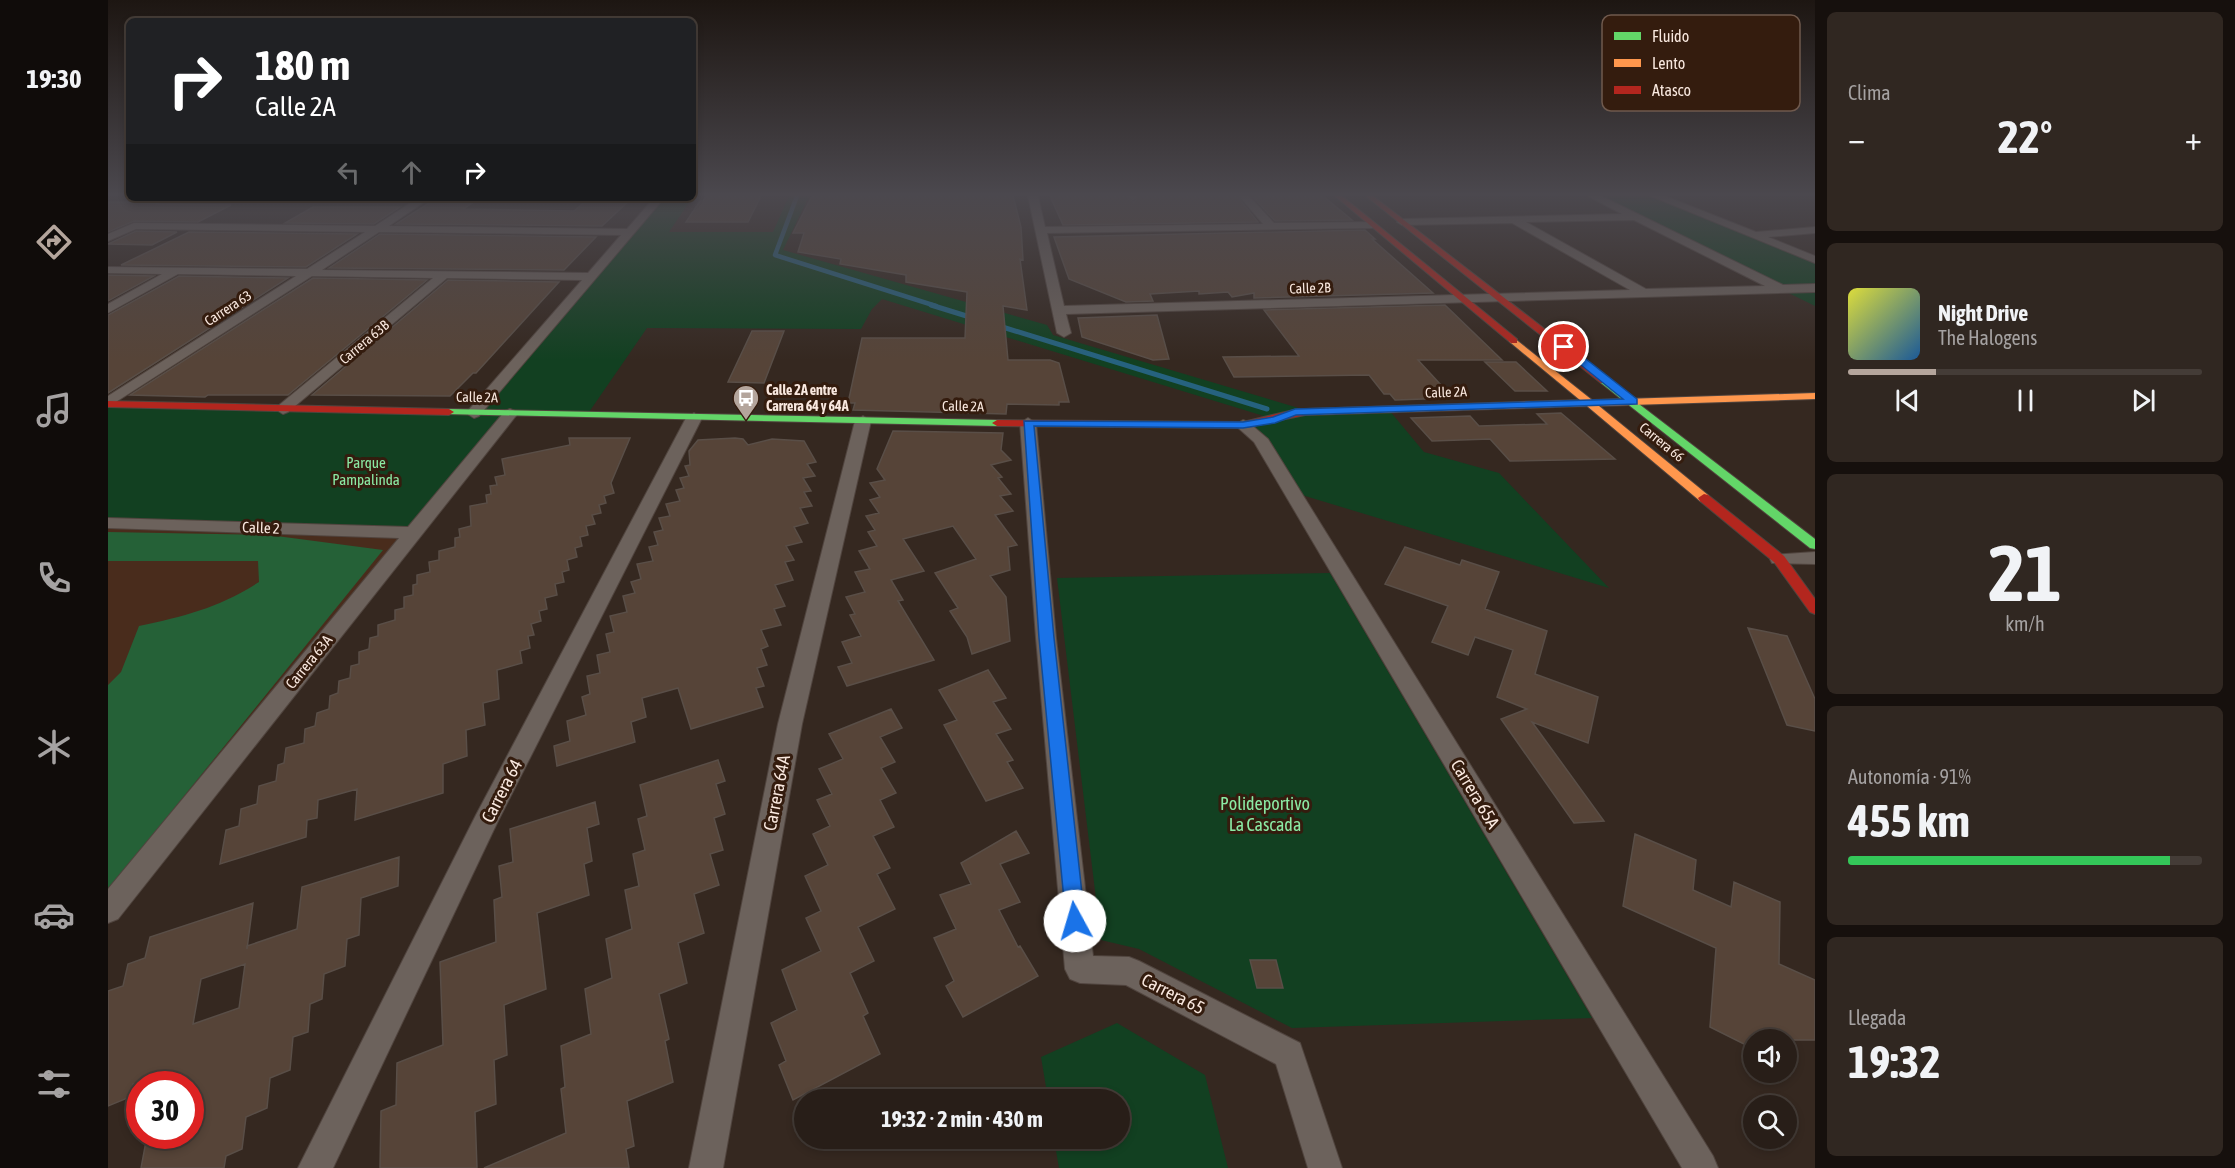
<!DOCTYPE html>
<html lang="es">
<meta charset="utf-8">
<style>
body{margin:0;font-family:"Asap Condensed",sans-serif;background:#302721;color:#f1f3f6;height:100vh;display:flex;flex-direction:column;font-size:22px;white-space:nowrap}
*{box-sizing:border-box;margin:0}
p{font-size:20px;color:#a5a2a2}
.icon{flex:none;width:33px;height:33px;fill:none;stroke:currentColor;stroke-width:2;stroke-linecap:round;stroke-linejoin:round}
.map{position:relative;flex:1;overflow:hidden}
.sheet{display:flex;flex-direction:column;gap:12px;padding:12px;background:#16100d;width:420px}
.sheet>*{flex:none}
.top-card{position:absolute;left:18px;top:18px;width:570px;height:183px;border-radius:9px;box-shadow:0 3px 9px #0003,0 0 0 2px #443c37;background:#202124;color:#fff;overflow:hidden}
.controls{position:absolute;left:1635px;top:1029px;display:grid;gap:12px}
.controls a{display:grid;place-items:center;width:54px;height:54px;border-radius:50%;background:#281e18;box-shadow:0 3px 9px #0003,0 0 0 2px #443c37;font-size:30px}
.speed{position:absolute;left:18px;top:1071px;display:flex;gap:12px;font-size:30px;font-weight:700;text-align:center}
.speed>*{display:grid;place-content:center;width:78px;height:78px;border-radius:50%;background:#281e18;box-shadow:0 3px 9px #0003,0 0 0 2px #443c37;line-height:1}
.speed .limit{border:9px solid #d22;background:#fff;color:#111}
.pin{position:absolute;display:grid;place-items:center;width:51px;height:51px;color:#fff;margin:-26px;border:3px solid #fff;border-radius:50%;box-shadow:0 2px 6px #0007}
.me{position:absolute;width:66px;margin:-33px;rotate:354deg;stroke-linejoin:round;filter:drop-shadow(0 0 4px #0008)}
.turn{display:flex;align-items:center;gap:21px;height:126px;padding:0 30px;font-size:27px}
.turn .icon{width:78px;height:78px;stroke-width:2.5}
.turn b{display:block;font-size:42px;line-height:51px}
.lanes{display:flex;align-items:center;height:57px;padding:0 30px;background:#0003;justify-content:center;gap:30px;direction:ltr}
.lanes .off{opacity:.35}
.big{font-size:45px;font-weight:700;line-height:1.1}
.sheet .tile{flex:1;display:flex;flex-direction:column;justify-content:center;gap:9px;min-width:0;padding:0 21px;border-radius:9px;background:#302721}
.sheet .dial{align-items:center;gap:0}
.dial b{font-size:78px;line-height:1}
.song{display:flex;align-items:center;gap:18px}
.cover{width:72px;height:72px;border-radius:9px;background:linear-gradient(135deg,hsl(60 70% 55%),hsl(210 70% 35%))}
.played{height:6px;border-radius:3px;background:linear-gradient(90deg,#b4a59c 25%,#443c37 25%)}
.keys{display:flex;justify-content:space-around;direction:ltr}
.heat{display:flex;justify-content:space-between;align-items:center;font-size:33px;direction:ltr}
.charge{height:9px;border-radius:4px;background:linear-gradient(90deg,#34c759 91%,#443c37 0)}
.trip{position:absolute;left:686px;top:1089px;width:336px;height:60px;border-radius:30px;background:#281e18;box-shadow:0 3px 9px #0003,0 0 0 2px #443c37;font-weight:700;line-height:60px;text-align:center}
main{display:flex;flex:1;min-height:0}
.menu{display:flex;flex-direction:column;width:108px;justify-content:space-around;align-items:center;background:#100c0a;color:#a5a2a2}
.menu .icon{width:42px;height:42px}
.menu .current{color:#b4a59c}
.menu b{font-size:27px;color:#f1f3f6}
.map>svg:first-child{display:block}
</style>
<main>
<nav class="menu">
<b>19:30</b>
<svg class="icon current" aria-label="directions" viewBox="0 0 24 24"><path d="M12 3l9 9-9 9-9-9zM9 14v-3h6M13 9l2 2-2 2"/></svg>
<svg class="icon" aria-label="music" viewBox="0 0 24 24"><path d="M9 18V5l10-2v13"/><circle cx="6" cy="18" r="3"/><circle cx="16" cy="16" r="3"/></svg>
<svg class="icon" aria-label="phone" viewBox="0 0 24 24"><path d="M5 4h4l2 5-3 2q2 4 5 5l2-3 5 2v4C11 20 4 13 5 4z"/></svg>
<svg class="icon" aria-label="climate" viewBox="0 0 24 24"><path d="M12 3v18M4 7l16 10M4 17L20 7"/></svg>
<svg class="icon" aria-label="car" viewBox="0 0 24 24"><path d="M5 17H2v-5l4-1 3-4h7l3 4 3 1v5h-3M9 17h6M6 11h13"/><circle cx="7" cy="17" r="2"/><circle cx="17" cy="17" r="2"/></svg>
<svg class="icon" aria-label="filters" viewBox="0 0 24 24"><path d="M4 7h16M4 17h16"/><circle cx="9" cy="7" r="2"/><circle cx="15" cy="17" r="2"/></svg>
</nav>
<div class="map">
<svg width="1707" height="1168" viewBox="0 0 1707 1168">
<rect width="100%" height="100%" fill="#352820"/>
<path fill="#492c1c" d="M0,523L306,533L0,910Z"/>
<path fill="#124021" d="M681,196H701L675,250L939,325L945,335L1204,412L1281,410L1316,452L1391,473L1501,588L1184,492L1135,425L1166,419L774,299L764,309L753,329L539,328L479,415L402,414L306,533L0,523V404L366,413L551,198H584L561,232H665Z
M1485,196H1548L1707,260V306Z
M1222,573L1484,1018L1184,1028L1031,949L993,940L949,578Z
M1009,1023L1097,1075L1120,1168H951L946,1139L1011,1138V1100L940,1099L933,1057Z"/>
<path fill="#256137" d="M0,532L161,535L275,550L0,890V685L13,672L31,626C77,616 110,608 151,582L150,561H0Z"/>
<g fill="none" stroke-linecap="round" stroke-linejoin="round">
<path stroke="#26627f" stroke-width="4.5" d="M689,196L667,255L828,306"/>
<path stroke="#26627f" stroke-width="5" d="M823,305L865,318
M888,325L1159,409"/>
</g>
<path fill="#564438" stroke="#594e47" stroke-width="1.5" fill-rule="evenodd" d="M598,196H653L640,222H578L592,201H595Z
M704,196H905L913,227L915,260L912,259L919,310L895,306L900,360H942L951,363L961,402H951V405L899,404L898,414L745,410L747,403H740L754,338H857L859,292L798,282V275L732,264L733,259L690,252L696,233H685Z
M942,196H1017L1026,202L1032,196H1129L1150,222L955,225Z
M1144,196H1215L1244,220L1167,221Z
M329,198H372L355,209L466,211L481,198H524L494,226L288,224Z
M0,202H52L48,204L123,205L90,222L26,221L0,232Z
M205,207H292L266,224L177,223Z
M1257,230L1267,239H1264L1325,293L1146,298V293L1124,297L1120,292L1091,294V291L1042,294L1045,301L1018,302L961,279L946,237Z
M28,231L69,232L44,245L0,244Z
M81,232L249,234L198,267L13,265Z
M272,234L488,237L456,270L221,268Z
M0,275L46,276L0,301Z
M71,276L180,278L0,393V315Z
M205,278L319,280L180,395H100L97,397L22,395Z
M340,280L451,282L368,373H365L342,396L204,395Z
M1337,305L1394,360H1310L1345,398L1287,400L1282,394H1276L1261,375L1126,377L1115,357L1191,356L1156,310Z
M1049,315L1061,359L1045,360L974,337L970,318Z
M644,331H676L656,383L620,382Z
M1377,362H1408L1439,391H1407Z
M1453,413L1507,459L1402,461L1382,439L1324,441L1303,418L1362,416L1371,426L1439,424L1429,414Z
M785,431L895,433L893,450L903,460L883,465L894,477L890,478L903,494L892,496L905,511L887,515L909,545L900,547L902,570L882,576L898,597L902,641L864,654L859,637L842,611L850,608L827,573L868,559L845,526L795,539L816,571L783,580L795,600L790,601L826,660L739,686L730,667L744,663L734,642L753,636L742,615L747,614L738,597L757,592L747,572L762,569L751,551L769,546L760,532L767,530L758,516L771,513L762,500L772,497L762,483L777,480L769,469Z
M461,438H522L503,483L506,493L496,496L498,503L491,505L493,513L484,515L487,524L478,526L480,535L472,537L474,546L467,548L469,557L459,560L461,570L454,572L456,582L447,584L449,595L437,598L439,609L431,611L433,621L423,624L426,635L420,636L422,648L412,651L414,663L389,670L391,699L375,703L377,725L358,730L359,756L335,764V793L247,820L249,789L210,800L209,818L199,820L198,837L112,864L118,830L131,826L133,809L149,804L151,786L168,781L170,765L176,763L178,748L196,743L197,729L207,726L209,713L221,709L222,696L230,693L231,681L242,678L243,666L251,664V652L261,649L262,638L270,636V625L287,620V610L296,608V597L305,595V585L309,584V575L322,572L321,562L331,560V551L347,547V538L352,537L351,529L363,526L362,506L379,503L378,495L383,494L382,486L389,485L387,477L397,475L394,459L462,445Z
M627,438L635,439L640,445L664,439L696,441L708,462L699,464L707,476L695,478L703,491L696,492L704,506L692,508L700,523L686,527L694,542L678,546L686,560L677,562L685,580L667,585L677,606L666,609L673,625L653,630L660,646L653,649L659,665L649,668L656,686L648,688L655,707L583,729L570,688L534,698L538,717L523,722L527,742L449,766L446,746L462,741L459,721L478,715L474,697L482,694L479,676L492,673L489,655L502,652L498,634L506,632L502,616L519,612L515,596L527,593L523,582L533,579L529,564L545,561L541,547L550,545L546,532L555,530L551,518L562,516L558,504L572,501L568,490L576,488L572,478L581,476L577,466L582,465L581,451L590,440Z
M1297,547L1352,565L1354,560L1391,572L1377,609L1439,631L1427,674L1490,697L1480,743L1424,722L1496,821L1466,823L1393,719L1419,709L1389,697L1405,650L1367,637L1360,655L1324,642L1340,606L1277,584Z
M1640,628L1679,636L1707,699V731L1679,725Z
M880,670L898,698L885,702L903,729L888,734L905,760L899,762L915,788L878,801L836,725L849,720L831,690Z
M783,709L794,728L772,737L787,762L773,768L788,793L772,800L786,827L765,836L782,868L769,874L787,909L750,927L766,961L742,973L760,1013L755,1016L772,1054L685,1100L671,1065L678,1061L663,1023L689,1010L674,970L713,951L698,918L713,911L697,876L720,865L705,834L722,826L709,800L724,794L711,769L735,759L721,734Z
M610,760L617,781L608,784L617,814L606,818L615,850L602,854L611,885L586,894L596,933L570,943L579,983L551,994L561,1039L557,1041L565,1082L519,1101L526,1146L518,1149L521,1168H376L458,1133L453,1089L457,1087L453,1046L483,1034L477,989L504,978L498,939L524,929L517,890L531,886L525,854L537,850L530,819L539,816L532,785Z
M487,802L491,824L479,828L484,861L476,864L481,895L429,913L438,989L396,1005L399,1055L386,1060L388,1104L367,1112L369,1168H272L273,1111L288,1105L289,1063L335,1045L332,962L388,942L386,900L394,897L391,866L405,862L402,829Z
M908,831L921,853L892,864L912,902L891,910L910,947L912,946L930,976L855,1017L838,986L846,981L826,938L848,929L832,895L863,884L853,863Z
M1527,834L1588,860L1585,890L1623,907L1626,882L1672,902L1671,964L1707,980V1040H1646V1049L1602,1027L1608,948L1515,906Z
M291,857L290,886L253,898L251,935L239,939L237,966L216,974L214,999L202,1004L200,1032L185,1037L182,1070L162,1078L159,1108L138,1117L134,1149L118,1156L116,1168H33L39,1136H82L84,1084H25L22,1097L0,1106V991L15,986L20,964L37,958L42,937L145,903L139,949V946L189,929L194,887ZM137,964L131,1008L85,1024L93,979Z
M1142,960H1168L1175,988H1149Z"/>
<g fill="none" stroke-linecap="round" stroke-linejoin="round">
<g stroke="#50443e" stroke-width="2">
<path id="street" d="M920,196H930L937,227L1155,224L1131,196H1141L1166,223L1264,222L1269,225L1264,228L939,233L956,306L1522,290L1404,223L1294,225L1289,222L1294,219L1514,214L1480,196H1493L1675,285L1707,284V292L958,314L963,333L956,337L949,333ZM1526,220L1657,286L1538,289L1418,222Z
M1019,196H1029L1030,197L1025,200Z
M1543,196H1557L1648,232L1707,227V233L1660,237L1707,256V263Z
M310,198H322L281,226L519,229L546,198H556L371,416L366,418L358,413L474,280L339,278L180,412L175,414L167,409L170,406L325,278L204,276L0,407V396L188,276L70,274L0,313V304L54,274L0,273V267L199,269L257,232L28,229L0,241V234L26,223L267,226ZM271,232L513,235L480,273L214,270Z
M402,409L407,411L410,414L407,417L10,919L0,923V889L291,538L0,528V518L300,527L397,411Z
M586,413L594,418L389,823L225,1168H190L368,815L578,418Z
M755,416L763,421L694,724L615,1168H581L670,724L747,421Z
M920,418L928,423L948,638L985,956L1021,957L1031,961L1192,1043L1234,1168H1200L1168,1064L1018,985L972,983L962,979L957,969L928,638L912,423Z
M1135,420L1140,422L1160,439L1605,1156L1610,1168H1574L1146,442L1127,425Z
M1707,552V564L1664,563L1662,559L1664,555Z"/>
</g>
<g stroke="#50443e" stroke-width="2">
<path id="fast" d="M1497,378L1707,539V549L1702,548L1493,383L1492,381Z
M341,409L889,420L894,423L889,426L337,414L336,412Z"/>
</g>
<g stroke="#50443e" stroke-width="2">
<path id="slow" d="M1406,338L1484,400L1707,393V399L1491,406L1600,495L1602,498L1596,502L1592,501L1479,406L1197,415L1192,412L1197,409L1472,400L1403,343L1401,341Z"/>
</g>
<g stroke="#50443e" stroke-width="2">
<path id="jam" d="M1227,196H1234L1409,339V343H1403Z
M1258,196H1265L1501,379V383H1493Z
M0,401L341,409L346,412L341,415L0,407Z
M1190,409H1197L1202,412L1197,415L1135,428L889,426L884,423L889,420L1135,422Z
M1596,494L1600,495L1676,556L1707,599V614L1702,612L1666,562L1592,501L1590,498Z"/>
</g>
<use href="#street" fill="#6c625c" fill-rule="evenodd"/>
<use href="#fast" fill="#63d668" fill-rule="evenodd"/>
<use href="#slow" fill="#ff974d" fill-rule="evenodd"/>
<use href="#jam" fill="#b3261e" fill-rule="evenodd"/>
</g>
<linearGradient id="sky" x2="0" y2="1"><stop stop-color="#1d1612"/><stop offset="0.54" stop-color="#4b484e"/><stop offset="1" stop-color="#4b484e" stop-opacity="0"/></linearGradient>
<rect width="1707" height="360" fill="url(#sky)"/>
<path fill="#1a73e8" stroke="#114b97" stroke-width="1.5" d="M1453,345H1460L1529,399V404L1188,415L1167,423L1135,428L926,426L946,638L977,921L974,928L967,930L960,928L958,921L931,638L916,421L1135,422L1165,417L1187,409L1515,399L1453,349Z"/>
<defs>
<g id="bus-pin" transform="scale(1.35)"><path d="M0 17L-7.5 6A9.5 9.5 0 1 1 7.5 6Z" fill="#b4a59c" stroke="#341c0e"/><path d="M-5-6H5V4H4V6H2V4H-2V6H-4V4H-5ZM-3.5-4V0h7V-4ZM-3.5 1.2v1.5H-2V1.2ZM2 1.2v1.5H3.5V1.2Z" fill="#fff"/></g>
</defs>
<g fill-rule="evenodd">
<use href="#bus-pin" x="638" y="398"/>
</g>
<g text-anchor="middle" stroke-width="6" stroke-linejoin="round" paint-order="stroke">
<g font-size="14" fill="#f9e8df" stroke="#341c0e">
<text transform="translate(1202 288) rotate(-2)" y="5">Calle 2B</text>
<text transform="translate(120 308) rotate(-33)" y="5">Carrera 63</text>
<text transform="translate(256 342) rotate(-40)" y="5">Carrera 63B</text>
<text transform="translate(1338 392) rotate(-2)" y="5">Calle 2A</text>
<text transform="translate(369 397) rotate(1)" y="5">Calle 2A</text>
<text transform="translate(855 406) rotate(1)" y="5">Calle 2A</text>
<text transform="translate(1554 442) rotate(39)" y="5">Carrera 66</text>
</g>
<g font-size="14" font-weight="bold" fill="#f9e8df" stroke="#341c0e" text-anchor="start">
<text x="658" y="395">Calle 2A entre<tspan x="658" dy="16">Carrera 64 y 64A</tspan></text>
</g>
<g font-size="15" fill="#8beaa4" stroke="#341c0e">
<text x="258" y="468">Parque<tspan x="258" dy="17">Pampalinda</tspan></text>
</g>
<g font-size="15" fill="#f9e8df" stroke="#341c0e">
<text transform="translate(153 528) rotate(2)" y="5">Calle 2</text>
<text transform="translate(201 662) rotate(-51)" y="5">Carrera 63A</text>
</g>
<g font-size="18" fill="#f9e8df" stroke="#341c0e">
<text transform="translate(394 791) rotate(-63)" y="6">Carrera 64</text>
<text transform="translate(669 793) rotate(-79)" y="6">Carrera 64A</text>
<text transform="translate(1367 794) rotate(59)" y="6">Carrera 65A</text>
<text transform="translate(1065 994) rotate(27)" y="6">Carrera 65</text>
</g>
<g font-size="18" fill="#8beaa4" stroke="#341c0e">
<text x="1157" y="810">Polideportivo<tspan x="1157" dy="21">La Cascada</tspan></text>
</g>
</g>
<rect x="1494" y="15" width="198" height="96" rx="9" fill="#341c0e" stroke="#6f594d" stroke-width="1.5"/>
<rect x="1506" y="32" width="27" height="8" fill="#63d668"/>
<rect x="1506" y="59" width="27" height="8" fill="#ff974d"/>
<rect x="1506" y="86" width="27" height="8" fill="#b3261e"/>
<g font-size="16" fill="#f9e8df">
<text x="1544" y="42">Fluido</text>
<text x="1544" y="69">Lento</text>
<text x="1544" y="96">Atasco</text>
</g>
</svg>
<div class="controls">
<a><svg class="icon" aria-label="sound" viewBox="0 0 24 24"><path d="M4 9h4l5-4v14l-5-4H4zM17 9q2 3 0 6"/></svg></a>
<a><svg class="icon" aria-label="search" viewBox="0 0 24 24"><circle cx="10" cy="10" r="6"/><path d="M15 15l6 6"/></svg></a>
</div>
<div class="speed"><div class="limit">30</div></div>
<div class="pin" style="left:1456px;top:347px;background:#d93025"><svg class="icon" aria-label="arrive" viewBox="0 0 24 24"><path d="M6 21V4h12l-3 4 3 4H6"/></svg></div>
<svg class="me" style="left:967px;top:921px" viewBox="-20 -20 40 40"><circle r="19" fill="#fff"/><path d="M0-13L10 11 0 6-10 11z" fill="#1a73e8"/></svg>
<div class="trip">19:32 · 2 min · 430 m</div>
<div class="top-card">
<div class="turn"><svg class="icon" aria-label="right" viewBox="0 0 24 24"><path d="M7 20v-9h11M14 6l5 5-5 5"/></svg><div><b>180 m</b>Calle 2A</div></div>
<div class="lanes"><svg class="icon off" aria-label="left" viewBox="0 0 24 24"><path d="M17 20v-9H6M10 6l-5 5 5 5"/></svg><svg class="icon off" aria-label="ahead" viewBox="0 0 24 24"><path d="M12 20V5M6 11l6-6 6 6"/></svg><svg class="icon" aria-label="right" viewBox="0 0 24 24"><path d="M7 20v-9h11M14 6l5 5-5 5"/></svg></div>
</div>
</div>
<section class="sheet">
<div class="tile"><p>Clima</p>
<div class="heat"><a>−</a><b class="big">22°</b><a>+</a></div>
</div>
<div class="tile">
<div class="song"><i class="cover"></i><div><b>Night Drive</b><p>The Halogens</p></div></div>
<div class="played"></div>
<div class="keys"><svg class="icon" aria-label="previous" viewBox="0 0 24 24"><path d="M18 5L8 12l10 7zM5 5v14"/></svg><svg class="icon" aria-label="pause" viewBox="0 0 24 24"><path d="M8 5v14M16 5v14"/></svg><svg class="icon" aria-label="next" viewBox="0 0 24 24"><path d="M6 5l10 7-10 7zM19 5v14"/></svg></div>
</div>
<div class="tile dial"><b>21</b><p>km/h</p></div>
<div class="tile"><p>Autonomía · 91%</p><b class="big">455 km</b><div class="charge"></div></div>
<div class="tile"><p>Llegada</p><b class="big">19:32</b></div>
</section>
</main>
